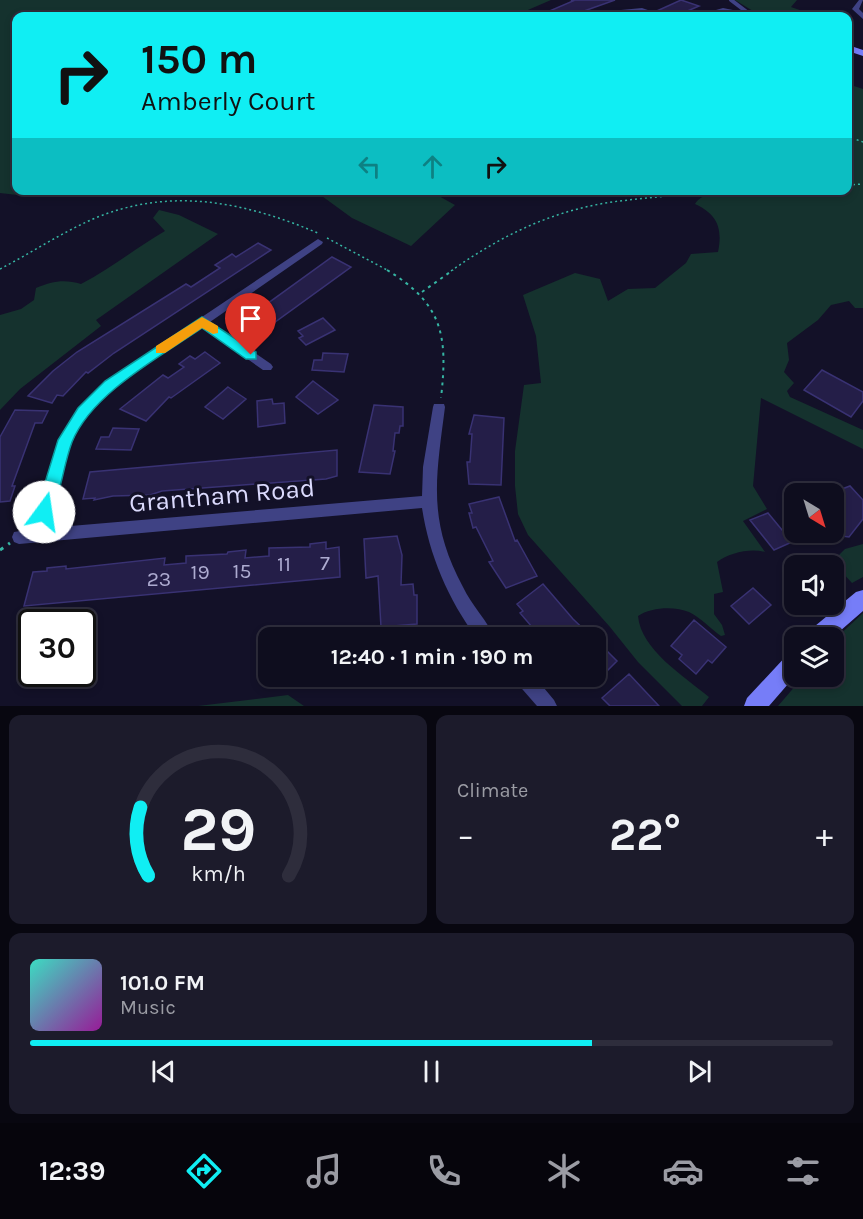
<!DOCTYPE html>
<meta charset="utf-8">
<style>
body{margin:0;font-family:Karla,sans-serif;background:#1c1b2b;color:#f1f3f6;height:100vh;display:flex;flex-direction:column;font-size:22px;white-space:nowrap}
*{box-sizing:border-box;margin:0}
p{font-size:20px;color:#9b9ca4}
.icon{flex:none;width:33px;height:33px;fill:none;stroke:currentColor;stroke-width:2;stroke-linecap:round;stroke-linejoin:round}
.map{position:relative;height:706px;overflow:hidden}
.panel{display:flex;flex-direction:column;gap:9px;padding:9px;background:#080710;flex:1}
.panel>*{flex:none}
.banner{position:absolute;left:12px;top:12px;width:840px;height:183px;border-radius:12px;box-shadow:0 3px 9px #0003,0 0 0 2px #2e2d3c;background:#10eef3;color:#111;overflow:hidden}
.needle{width:39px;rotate:142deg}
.buttons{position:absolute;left:784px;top:483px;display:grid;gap:12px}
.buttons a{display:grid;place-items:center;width:60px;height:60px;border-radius:12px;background:#0e0d1e;box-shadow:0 3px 9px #0003,0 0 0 2px #2e2d3c;font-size:30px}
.speed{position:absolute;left:18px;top:609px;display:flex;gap:12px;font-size:30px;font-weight:700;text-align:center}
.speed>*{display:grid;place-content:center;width:78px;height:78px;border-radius:50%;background:#0e0d1e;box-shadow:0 3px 9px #0003,0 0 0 2px #2e2d3c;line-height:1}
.speed .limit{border:3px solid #111;border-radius:9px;background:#fff;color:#111}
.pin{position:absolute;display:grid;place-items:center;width:51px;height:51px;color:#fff;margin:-62px -26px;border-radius:50% 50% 50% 0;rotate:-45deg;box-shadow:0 0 6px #0007}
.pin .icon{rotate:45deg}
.me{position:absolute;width:66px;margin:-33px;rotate:14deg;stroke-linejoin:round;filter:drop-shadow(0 0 4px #0008)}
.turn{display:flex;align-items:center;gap:21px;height:126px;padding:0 30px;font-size:27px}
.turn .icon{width:78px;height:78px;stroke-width:2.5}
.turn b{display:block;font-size:42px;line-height:51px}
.lanes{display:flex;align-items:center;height:57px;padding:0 30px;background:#0003;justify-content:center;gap:30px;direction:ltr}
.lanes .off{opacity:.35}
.big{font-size:45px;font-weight:700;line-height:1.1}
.panel .card{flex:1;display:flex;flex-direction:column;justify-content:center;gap:9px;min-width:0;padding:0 21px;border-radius:12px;background:#1c1b2b}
.panel .dial{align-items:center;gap:0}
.dial svg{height:156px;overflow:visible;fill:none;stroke:#2e2d3c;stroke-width:7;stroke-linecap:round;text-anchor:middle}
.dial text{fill:#f1f3f6;stroke:none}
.song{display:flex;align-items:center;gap:18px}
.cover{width:72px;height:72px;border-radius:9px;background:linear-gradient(135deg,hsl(170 70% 55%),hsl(300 70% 35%))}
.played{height:6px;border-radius:3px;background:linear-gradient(90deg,#10eef3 70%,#2e2d3c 70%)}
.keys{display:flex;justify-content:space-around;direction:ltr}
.heat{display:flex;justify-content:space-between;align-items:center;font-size:33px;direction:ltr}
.panel .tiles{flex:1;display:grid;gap:9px;grid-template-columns:1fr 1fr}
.card:last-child{grid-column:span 2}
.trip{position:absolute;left:258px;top:627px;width:348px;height:60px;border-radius:12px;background:#0e0d1e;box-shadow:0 3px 9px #0003,0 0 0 2px #2e2d3c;font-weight:700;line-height:60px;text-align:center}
.dock{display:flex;height:96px;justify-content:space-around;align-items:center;background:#06050c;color:#9b9ca4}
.dock .icon{width:42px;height:42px}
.dock .active{color:#10eef3}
.dock b{font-size:27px;color:#f1f3f6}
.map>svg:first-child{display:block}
</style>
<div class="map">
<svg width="863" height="706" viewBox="0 0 863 706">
<rect width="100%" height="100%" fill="#131128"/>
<path fill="#15322e" d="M0,0H551L514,16H16V190L41,191L26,196L0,193Z
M735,0H797L791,7L817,16H761Z
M848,84L863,89V308H855L849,301L831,305L818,320L787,343L789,360L784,372L794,383L787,391L790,397L863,430V449L761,398L753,486L767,509L743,521L765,552C750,548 729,553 717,562L723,592L714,594V614L722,625L725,635L721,636C711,629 700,617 689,612C675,606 651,607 638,616C641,650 684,676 709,697L702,706H682L638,662L610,627L528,535L518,514L515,486V451L524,385L541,383L536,336L523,295L575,273L600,279L608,301L628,289L655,288L686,263L691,254L718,252C723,228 717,214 695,204C702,193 712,196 722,190H848Z
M315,191H441L437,195L455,205L411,246L352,218Z
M159,210L179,215L218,234L96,320L101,326L20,389L0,410V315L21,309L34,300L36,288C52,281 65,279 81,284C110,269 136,248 165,231L153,218Z
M863,544V577L852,583L840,570L837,557L845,549Z
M863,613V706H778L803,677L834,676V640Z
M288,695L304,706H198Z"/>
<path fill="#241e48" stroke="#393273" stroke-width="1.5" d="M571,0H615L570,16H538L573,1Z
M681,0L699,6L676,16L659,10Z
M258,243L271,250L114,353L88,373L86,372L63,396L57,395L52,403L28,396L53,371L77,352L186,284L191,287L220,268L215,265L232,254L236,257Z
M332,257L351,267L264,330L246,319Z
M323,318L335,330L306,345L299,338L303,336L298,331Z
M205,352L220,363L171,398L169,397L146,421L120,409L163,375L168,378L184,367L179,364L190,356L195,359Z
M323,353L348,354L344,372L312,370L314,360H322Z
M822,370L863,392V401L851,417L804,390Z
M313,381L338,400L318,414L296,397Z
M228,387L246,399L223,419L205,407Z
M272,399L273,404L284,403L285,423L258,427L257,401Z
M374,405L403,407V426H400L399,433H395L393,451H395L390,474L359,472Z
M15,410L48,411L42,423H35L12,486H15L10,501L0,502V437Z
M474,415L504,418L501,485L469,484L467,462H470L472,434H469Z
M113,428L139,429L131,450L96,449L101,437H109Z
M337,450V476L326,479L162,491L150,495L113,496L94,500L95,498L83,499L90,472Z
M802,482H826L834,492L850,486L863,500V519L849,537L834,535V494H793Z
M499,497L515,541L517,540L537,576L506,588L489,562L493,561L476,527L473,528L469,513H472L469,504Z
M768,513L792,542L774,550L750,520Z
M397,536L402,555L401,585L413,584L414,595H417V624L381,627L378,576L366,578L364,539Z
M326,542V549L339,547L340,577L24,606L33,572L47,571V568L66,566V569L165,558L164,565L186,563V556L227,554L228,552L246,550L245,558L269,556V548L310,547V544Z
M543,584L573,619L593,638H546L541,632L538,634L520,613L523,611L517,604Z
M753,588L771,605L749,624L731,606Z
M694,620L726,647L712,663L708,660L696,674L679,659L682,655L671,646Z
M596,640L617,661L596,682Z
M629,674L659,706H610L602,698Z"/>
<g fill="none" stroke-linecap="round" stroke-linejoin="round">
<path stroke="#36b5a3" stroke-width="1.5" stroke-dasharray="2 3" stroke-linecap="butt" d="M852,138L863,142
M848,185L863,184
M327,238L389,271
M0,269C31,253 61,233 93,219C170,186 246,202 320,234
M451,271C496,239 545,214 600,204C633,198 667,198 700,190"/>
<path stroke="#36b5a3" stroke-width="2" stroke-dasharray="3 4.5" stroke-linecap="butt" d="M387,270C443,304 448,336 441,398
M422,292L453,270"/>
<path stroke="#36b5a3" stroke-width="3" stroke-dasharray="4 6" stroke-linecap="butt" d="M0,550L10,543"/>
<path stroke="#3f4284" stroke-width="4" d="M731,0L752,16"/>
<path fill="#3f4284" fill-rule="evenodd" d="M859,0H863L859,9L863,13V19L852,9Z
M642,8L665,16C657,17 651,13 642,12C622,10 597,18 576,16L579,14Z
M723,8L753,14L756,16C745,17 734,12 723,12C713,12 705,17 695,16Z
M318,239L323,242L322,244L210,322L271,364L273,367L271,370H263L202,327C164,353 116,379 88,415C64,448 56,490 47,528L422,496L423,467L433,407L434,404H444L445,407C436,478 427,520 463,587C471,604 488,622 495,638H477C448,600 429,554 422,508L19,544L14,542L12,537L14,532L32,529C48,467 60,421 111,378Z
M514,676H534L554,700L557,706H537L516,682Z"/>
<path fill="#767df8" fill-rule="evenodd" d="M753,13L757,14L758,16H749Z
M848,45L863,50V56L848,51Z
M863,590V611L832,638H806L809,631L856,592Z
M795,651V676L769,706H744L747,698L788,654Z"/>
</g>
<path fill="#10eef3" stroke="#0a9b9e" stroke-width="1.5" d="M202,317L256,352V359H246L202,328C160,357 92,393 72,442C63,466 61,494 50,517H38L36,512L58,440L78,408L105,381Z"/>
<path fill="#f59e0b" d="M202,317L218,326V333L213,334L202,328L165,353H156V346Z"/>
<g text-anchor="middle" stroke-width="6" stroke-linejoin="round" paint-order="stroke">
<g font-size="21" fill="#adabd0">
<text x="325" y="570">7</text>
<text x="284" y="571">11</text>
<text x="242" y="578">15</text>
<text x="200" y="579">19</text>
<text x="159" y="586">23</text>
</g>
<g font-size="26" fill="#dbdafd" stroke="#131128">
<text transform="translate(222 495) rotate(-5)" y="9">Grantham Road</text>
</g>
</g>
</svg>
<div class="buttons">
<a><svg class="needle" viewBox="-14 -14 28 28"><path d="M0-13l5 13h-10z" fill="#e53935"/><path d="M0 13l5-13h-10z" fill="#9b9ca4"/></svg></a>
<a><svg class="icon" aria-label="sound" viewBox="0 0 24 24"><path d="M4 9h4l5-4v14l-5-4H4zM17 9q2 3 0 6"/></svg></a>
<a><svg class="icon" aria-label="layers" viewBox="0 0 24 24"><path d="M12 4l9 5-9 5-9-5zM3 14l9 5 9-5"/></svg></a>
</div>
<div class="speed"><div class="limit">30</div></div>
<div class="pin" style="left:251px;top:355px;background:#d93025"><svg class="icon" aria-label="arrive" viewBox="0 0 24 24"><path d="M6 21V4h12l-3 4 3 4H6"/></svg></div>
<svg class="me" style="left:44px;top:512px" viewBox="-20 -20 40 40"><circle r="19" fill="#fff"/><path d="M0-13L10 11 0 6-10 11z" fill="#10eef3"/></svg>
<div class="trip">12:40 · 1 min · 190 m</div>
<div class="banner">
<div class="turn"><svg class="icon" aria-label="right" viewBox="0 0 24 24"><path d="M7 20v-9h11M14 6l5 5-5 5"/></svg><div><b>150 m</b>Amberly Court</div></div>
<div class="lanes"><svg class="icon off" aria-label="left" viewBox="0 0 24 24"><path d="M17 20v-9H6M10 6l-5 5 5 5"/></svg><svg class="icon off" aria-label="ahead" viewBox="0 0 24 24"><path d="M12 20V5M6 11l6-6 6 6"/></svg><svg class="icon" aria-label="right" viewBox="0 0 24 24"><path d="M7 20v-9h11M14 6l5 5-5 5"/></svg></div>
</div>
</div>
<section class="panel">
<div class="tiles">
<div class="card dial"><svg viewBox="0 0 100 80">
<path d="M14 69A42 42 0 1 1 86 69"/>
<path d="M14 69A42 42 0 0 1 10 34" stroke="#10eef3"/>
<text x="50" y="56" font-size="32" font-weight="700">29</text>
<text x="50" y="72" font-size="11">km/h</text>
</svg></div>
<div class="card"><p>Climate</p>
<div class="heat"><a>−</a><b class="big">22°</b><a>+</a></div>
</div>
<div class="card">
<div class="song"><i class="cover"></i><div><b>101.0 FM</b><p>Music</p></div></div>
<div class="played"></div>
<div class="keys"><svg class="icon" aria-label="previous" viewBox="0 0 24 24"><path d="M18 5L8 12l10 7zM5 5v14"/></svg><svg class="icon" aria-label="pause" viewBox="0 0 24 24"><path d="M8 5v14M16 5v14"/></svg><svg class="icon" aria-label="next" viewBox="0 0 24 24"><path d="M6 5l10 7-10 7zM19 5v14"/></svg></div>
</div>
</div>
</section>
<nav class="dock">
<b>12:39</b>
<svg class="icon active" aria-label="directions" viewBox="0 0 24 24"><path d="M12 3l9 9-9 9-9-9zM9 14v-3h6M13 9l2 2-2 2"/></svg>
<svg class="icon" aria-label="music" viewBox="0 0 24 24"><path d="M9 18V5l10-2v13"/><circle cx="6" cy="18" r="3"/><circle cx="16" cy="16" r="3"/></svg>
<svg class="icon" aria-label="phone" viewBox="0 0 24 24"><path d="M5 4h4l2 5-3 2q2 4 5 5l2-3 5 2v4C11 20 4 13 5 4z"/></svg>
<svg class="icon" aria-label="climate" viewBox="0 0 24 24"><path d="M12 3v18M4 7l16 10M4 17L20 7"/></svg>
<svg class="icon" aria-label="car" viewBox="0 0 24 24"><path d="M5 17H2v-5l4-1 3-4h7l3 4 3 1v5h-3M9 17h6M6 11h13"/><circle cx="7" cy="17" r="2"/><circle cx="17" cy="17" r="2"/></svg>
<svg class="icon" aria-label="filters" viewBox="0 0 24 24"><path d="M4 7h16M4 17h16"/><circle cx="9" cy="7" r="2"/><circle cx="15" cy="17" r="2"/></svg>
</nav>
